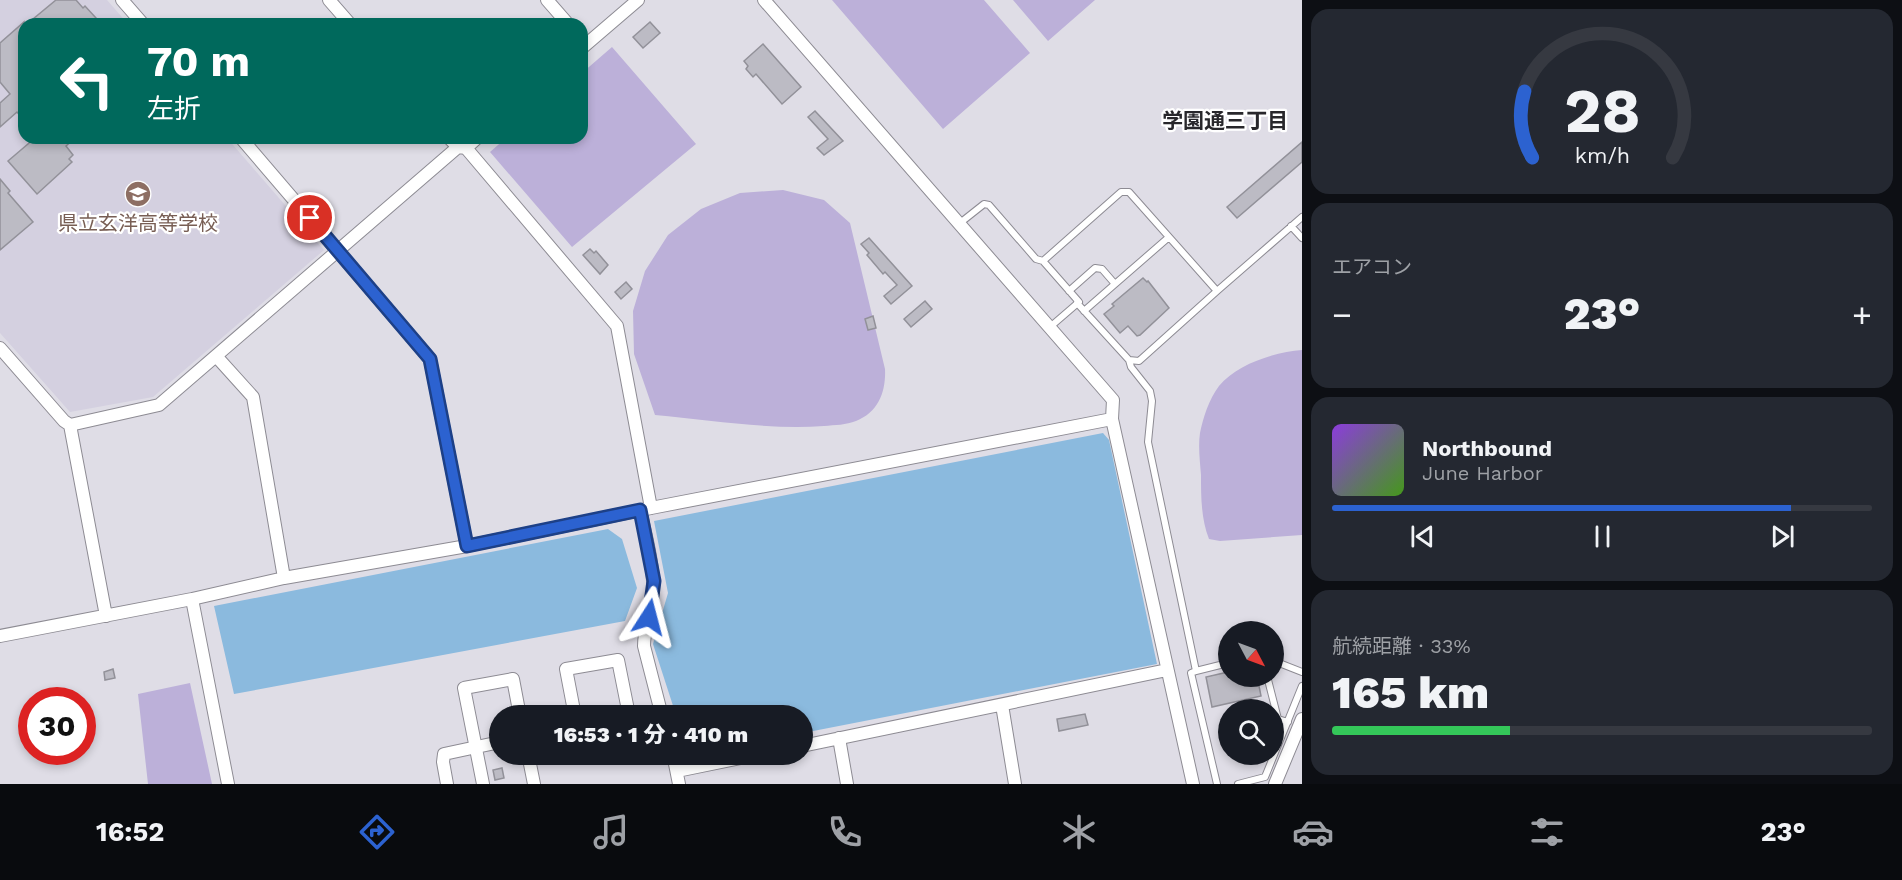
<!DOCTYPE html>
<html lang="ja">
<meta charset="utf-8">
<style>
body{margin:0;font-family:"Work Sans","Noto Sans JP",sans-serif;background:#242831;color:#f1f3f6;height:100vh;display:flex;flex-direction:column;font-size:22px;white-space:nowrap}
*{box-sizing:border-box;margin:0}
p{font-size:20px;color:#9ea1a6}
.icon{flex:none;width:33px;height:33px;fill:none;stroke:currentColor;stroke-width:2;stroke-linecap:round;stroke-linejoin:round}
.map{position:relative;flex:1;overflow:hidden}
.sheet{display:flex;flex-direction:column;gap:9px;padding:9px;background:#0d0f14;width:600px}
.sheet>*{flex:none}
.hud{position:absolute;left:18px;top:18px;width:570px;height:126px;border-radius:18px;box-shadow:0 3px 9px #0003;background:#00695c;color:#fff;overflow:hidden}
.needle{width:39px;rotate:131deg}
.buttons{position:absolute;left:1218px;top:621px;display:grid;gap:12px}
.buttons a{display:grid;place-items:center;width:66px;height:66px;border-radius:50%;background:#171b24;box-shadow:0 3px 9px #0003;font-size:30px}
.speed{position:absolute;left:18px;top:687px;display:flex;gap:12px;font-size:30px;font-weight:700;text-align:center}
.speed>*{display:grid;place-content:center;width:78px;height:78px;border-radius:50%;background:#171b24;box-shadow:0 3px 9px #0003;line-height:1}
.speed .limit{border:9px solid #d22;background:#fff;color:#111}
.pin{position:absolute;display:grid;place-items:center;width:51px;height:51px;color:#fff;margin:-26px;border:3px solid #fff;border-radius:50%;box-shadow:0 2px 6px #0007}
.me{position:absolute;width:66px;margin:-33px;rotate:9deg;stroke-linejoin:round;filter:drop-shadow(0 0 4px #0008)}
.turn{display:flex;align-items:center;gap:21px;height:126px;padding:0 30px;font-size:27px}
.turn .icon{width:78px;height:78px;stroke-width:2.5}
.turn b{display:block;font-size:42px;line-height:51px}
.big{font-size:45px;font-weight:800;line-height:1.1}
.sheet .widget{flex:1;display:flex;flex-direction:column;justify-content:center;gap:9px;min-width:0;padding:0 21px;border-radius:18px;background:#242831}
.sheet .dial{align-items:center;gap:0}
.dial svg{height:156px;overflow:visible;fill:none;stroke:#363941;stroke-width:7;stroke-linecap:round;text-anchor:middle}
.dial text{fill:#f1f3f6;stroke:none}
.song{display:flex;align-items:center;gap:18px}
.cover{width:72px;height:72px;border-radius:9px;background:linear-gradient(135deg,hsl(270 70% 55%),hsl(100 70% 35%))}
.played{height:6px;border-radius:3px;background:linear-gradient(90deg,#2c62d0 85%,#363941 85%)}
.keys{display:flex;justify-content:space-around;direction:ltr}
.heat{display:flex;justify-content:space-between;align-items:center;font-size:33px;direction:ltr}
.charge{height:9px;border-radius:4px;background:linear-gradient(90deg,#34c759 33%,#363941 0)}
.trip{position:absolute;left:489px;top:705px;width:324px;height:60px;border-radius:30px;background:#171b24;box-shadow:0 3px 9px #0003;font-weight:800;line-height:60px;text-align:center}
.dock{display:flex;height:96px;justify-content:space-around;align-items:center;background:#090b0e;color:#9ea1a6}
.dock .icon{width:42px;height:42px}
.dock .on{color:#2c62d0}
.dock b{font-size:27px;color:#f1f3f6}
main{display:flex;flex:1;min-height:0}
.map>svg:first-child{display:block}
</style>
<main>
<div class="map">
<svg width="1302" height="784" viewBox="0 0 1302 784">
<rect width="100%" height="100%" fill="#dfdde6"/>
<path fill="#d4d0e0" d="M0,0H107L128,24H24V138H227L324,250L153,397L70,412L0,333Z"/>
<path fill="#bcb0d9" d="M832,0H984L1030,53L943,129Z
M1013,0H1095L1048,41Z
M612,47L696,144L572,247L490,152L506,138H582V73Z
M783,190L824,200L850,223L885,369C886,391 879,412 856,421C846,425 835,425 824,426C768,430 710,420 655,415L634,354L633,311L645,271L668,235L701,209L740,193Z
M1302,350V535L1220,541L1209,539C1201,519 1201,496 1201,475C1200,462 1198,446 1200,433C1203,418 1209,399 1219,386C1237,364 1275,352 1302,350Z
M190,683L212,784H148L138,694Z"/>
<path fill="#8bbade" d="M1103,433L1109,440L1157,664L803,733L802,716L676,715L653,644L668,593L654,521Z
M608,529L622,539L637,588L625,621L234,694L214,606Z"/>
<path fill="#bcbbc4" stroke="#929199" stroke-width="1.5" d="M56,0H76L83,8L85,6L96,18L90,24H27Z
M24,22V120L17,112L0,127V103L10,94L0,82V43Z
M650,22L660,33L643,48L633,37Z
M763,44L801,87L782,104L756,74L753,77L746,69L748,66L744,61Z
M815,111L843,141L824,155L817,148L828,139L808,117Z
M35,138H75L66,146L73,155L69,159L72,162L37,194L8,161Z
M1302,142V162L1237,218L1227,207Z
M0,179L10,191L8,193L33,222L0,250Z
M869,238L912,286L891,304L884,296L897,285L885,272L883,274L867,255L869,253L861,244Z
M590,249L594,253L596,251L608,265L600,274L583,255Z
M1143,278L1147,282L1148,281L1169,308L1140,335L1137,336L1128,326L1120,333L1104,314L1114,306L1112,304Z
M626,282L632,289L621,299L615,292Z
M925,301L932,309L911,327L904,319Z
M873,316L876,328L868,330L865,319Z
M113,669L115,678L105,680L104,672Z
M1228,672V676H1257L1261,696L1212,707L1206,677Z
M1085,714L1088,725L1059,731L1057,719Z
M502,768L504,778L495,780L493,770Z"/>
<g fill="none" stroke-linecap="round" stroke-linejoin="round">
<g stroke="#8d8b93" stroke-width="8">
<path id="lane" d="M960,223L984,204L989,205L1036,259L1043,261
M1291,226L1302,238
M1069,291L1095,268L1102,269L1115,284
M1077,303L1129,360L1131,367L1150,391L1152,401L1148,442L1196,671L1191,673L1217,784
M1084,311L1169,237
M1050,327L1079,302L1043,261L1121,192H1129L1217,291L1302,217
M1129,360L1139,361L1217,291
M1274,661L1302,672
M1196,671L1228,663
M1267,676L1278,719L1288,722
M1238,784L1265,777L1302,686"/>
</g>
<g stroke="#8d8b93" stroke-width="14">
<path id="street" d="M122,0L143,24
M329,0L350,24
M547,0L568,24
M764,0L1113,400L1112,419L1193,784
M582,48L638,0
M241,138L430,359L467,546
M449,138L458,147
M466,148L617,326L651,508
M0,348L64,421L70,425L159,405L458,147L466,148L477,138
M216,356L253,397L284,578
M70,425L106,616
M640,510C645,533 652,557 653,581C655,603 644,624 644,646L662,716
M192,599L228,784
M0,636L192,599L284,578L467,546L651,508L1112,419
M1002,705L1015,784
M575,716L566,669L618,660L629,715L626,716
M839,738L847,784
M802,746L1167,670
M528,754L534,784
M673,754L679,784
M677,771L760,754
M447,784L443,762L444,754L500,742
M483,784L464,688L513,679L520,716
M1275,784L1302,719"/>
</g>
<use href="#lane" stroke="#fff" stroke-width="6"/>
<use href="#street" stroke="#fff" stroke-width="12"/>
</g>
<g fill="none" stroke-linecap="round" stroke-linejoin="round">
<g stroke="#1d4087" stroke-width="15">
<path id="route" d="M310,218L430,359L467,546L640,510L654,581L649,617"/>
</g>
<use href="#route" stroke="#2c62d0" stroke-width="10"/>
</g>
<defs>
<g id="school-disc" transform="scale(1.35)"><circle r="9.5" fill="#8d6e63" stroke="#fff"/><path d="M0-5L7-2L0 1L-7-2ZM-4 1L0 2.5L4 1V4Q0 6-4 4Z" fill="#fff"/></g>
</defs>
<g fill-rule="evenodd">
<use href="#school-disc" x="138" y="194"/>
</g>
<g text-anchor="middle" stroke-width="4.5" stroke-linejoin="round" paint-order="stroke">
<g font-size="20" fill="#785e54" stroke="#fff">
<text x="138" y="230">県立玄洋高等学校</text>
</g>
<g font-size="21" font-weight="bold" fill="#28272b" stroke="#fff">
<text x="1225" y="128">学園通三丁目</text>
</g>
</g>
</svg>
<div class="buttons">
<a><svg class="needle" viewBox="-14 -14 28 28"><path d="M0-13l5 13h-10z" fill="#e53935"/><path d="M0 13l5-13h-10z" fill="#9ea1a6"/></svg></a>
<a><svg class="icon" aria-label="search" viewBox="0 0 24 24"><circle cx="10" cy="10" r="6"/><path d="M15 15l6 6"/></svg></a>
</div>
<div class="speed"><div class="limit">30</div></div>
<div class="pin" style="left:310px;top:218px;background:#d93025"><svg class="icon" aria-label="arrive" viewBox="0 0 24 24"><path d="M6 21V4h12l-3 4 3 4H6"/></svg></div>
<svg class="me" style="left:649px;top:617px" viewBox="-20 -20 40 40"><path d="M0-17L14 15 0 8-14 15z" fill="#2c62d0" stroke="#fff" stroke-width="4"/></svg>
<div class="trip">16:53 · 1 分 · 410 m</div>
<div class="hud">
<div class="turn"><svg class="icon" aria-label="left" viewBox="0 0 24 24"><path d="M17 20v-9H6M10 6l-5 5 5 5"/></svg><div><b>70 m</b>左折</div></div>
</div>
</div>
<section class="sheet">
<div class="widget dial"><svg viewBox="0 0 100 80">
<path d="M14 69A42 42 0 1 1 86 69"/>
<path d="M14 69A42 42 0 0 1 10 35" stroke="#2c62d0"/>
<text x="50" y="56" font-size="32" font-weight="700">28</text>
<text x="50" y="72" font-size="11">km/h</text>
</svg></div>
<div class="widget"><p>エアコン</p>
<div class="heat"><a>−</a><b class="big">23°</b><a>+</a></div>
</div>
<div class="widget">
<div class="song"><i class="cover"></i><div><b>Northbound</b><p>June Harbor</p></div></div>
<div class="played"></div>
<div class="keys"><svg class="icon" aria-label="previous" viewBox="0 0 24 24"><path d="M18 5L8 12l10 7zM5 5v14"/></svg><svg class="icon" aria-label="pause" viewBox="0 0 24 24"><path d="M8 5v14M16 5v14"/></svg><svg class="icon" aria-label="next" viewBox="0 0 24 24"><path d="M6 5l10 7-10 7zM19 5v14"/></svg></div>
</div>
<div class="widget"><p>航続距離 · 33%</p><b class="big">165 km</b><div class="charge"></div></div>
</section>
</main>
<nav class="dock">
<b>16:52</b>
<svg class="icon on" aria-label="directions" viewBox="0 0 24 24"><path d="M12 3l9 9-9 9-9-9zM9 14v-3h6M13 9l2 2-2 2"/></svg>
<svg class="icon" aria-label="music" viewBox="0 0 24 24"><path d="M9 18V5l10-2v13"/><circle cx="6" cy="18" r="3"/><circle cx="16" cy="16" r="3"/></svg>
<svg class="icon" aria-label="phone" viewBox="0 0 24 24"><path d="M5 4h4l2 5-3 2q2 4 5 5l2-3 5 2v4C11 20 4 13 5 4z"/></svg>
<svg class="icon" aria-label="climate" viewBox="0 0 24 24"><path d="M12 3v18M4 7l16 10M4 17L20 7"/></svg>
<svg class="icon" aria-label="car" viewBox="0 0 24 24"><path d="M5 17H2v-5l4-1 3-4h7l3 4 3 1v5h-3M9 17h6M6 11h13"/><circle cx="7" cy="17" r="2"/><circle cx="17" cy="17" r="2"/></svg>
<svg class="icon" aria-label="filters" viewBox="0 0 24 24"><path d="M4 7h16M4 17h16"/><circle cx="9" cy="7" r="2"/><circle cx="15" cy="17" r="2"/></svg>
<b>23°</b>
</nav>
